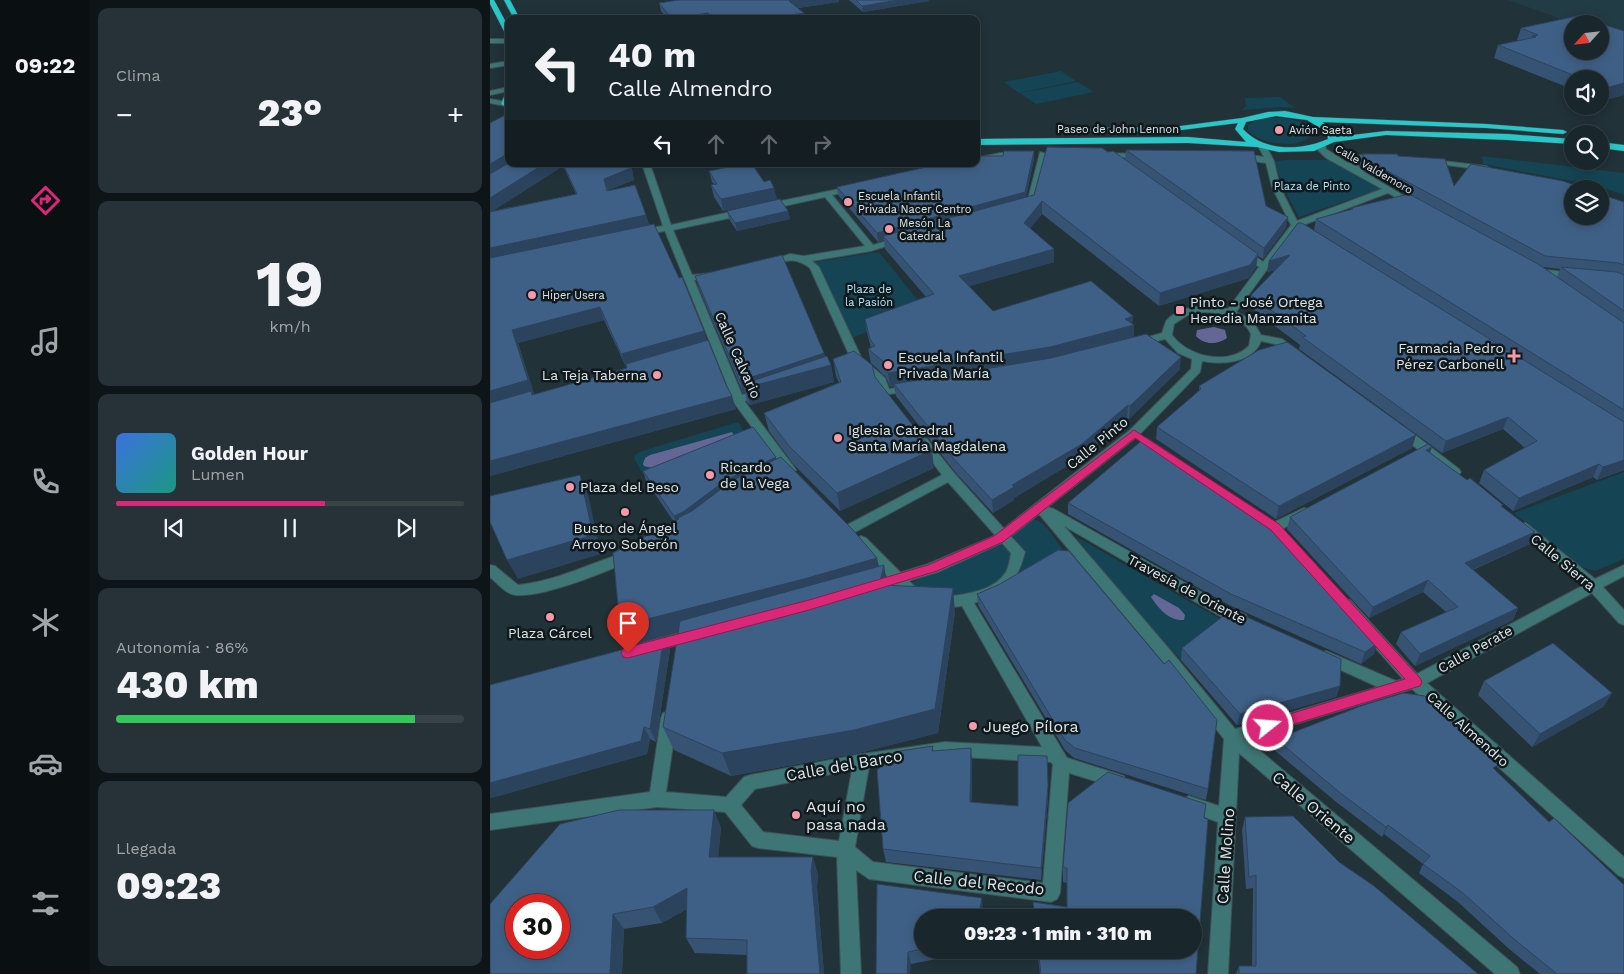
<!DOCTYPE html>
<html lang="es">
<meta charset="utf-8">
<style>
body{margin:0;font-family:"Work Sans",sans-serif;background:#263237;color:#f1f3f6;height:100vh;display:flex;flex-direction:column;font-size:19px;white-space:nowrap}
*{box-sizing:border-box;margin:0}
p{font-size:16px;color:#9fa5a9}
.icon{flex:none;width:28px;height:28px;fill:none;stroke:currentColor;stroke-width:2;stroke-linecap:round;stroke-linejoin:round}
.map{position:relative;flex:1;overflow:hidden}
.sheet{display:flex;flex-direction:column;gap:8px;padding:8px;background:#0e1518;width:400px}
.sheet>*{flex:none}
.top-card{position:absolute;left:15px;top:15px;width:475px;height:152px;border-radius:10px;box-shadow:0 2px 12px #0003,0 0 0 1px #374347;background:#19262b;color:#f1f3f6;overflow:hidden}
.needle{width:32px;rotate:243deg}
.tools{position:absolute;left:1074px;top:15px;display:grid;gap:10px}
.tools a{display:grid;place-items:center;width:45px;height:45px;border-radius:50%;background:#19262b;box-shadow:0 2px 12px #0003,0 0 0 1px #374347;font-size:25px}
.speed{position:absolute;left:15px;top:894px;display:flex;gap:10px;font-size:25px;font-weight:700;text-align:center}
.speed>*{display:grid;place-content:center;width:65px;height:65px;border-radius:50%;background:#19262b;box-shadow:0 2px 12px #0003,0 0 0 1px #374347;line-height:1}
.speed .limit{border:8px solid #d22;background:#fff;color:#111}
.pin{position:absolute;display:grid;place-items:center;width:42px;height:42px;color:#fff;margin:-51px -21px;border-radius:50% 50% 50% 0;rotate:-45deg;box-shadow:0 0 5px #0007}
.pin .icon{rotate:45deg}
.me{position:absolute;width:55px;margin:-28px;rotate:73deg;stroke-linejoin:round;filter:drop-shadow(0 0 4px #0008)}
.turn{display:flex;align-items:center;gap:18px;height:105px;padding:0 20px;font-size:22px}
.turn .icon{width:65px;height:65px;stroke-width:2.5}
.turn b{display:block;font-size:35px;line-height:42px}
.lanes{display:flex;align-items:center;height:48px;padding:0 20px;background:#0003;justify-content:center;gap:25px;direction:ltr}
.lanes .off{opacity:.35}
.big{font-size:38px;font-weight:800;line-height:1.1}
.sheet .card{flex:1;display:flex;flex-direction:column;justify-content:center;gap:8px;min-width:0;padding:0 18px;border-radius:10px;background:#263237}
.sheet .dial{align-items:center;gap:0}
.dial b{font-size:65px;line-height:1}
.song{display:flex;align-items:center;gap:15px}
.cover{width:60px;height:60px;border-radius:8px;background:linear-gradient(135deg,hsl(220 70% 55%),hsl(170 70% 35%))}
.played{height:5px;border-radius:2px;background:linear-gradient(90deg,#db2777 60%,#374347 60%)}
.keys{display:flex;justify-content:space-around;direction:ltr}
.heat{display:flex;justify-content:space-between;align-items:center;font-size:28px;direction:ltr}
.charge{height:8px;border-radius:4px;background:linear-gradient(90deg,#34c759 86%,#374347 0)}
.trip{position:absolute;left:424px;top:909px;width:288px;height:50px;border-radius:25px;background:#19262b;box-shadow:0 2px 12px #0003,0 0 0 1px #374347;font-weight:800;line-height:50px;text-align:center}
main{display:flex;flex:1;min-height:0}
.menu{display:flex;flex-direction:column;width:90px;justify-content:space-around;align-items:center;background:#0a0f11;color:#9fa5a9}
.menu .icon{width:35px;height:35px}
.menu .current{color:#db2777}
.menu b{font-size:22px;color:#f1f3f6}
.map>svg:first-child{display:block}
</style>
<main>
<nav class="menu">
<b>09:22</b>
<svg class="icon current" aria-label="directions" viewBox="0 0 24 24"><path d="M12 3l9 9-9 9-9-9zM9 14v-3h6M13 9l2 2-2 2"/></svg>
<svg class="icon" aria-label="music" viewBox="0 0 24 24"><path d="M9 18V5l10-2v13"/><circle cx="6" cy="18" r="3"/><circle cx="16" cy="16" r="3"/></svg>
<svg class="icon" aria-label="phone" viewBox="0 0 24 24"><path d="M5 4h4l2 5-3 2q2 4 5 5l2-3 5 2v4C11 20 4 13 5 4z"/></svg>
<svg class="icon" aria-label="climate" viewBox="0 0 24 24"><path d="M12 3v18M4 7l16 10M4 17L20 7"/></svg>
<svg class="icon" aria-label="car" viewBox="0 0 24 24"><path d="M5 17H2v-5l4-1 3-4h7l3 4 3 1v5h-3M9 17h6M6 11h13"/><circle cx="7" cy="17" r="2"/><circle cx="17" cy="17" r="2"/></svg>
<svg class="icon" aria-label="filters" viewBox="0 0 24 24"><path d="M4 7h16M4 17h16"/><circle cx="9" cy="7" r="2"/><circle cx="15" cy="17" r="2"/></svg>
</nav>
<section class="sheet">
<div class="card"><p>Clima</p>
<div class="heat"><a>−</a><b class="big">23°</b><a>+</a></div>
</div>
<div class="card dial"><b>19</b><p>km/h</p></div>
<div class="card">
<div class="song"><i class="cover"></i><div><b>Golden Hour</b><p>Lumen</p></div></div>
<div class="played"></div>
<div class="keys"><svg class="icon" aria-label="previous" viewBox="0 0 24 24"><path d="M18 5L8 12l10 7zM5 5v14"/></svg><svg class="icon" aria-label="pause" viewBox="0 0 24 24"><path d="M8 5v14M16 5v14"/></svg><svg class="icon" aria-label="next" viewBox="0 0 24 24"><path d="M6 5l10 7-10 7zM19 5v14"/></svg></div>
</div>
<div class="card"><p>Autonomía · 86%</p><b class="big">430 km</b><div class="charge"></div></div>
<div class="card"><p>Llegada</p><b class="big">09:23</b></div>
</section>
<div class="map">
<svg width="1134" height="974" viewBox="0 0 1134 974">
<rect width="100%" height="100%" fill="#213239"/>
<path fill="#223c46" d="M1018,0H1134V41L1110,24H1085Z"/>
<path fill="#154554" d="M571,71L586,81L529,93L514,82Z
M588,82L604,92L546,104L530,93Z
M790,97L802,106L808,108L792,107L752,110L756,106L755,98Z
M771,118H796L817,124L823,134C820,136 816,140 813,141C797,148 770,142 758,131V125Z
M992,156L1134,173V195L1108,186L993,164Z
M794,160H840L890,189L809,217L793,187L785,162Z
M389,252L434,308L362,338L325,262Z
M248,422L256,435L159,472L153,474L144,458L146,454L152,451Z
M1134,472V559L1105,571L1089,566L1024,513Z
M544,519C561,525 564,543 578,554C543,571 484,610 447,609C433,608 409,595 396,590L425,581L465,565L523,525Z
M585,536L737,623L691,660L632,595Z"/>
<path fill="#646795" d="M724,327L735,330L737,338C727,345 714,345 706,336L707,330Z
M242,432L245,437L162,468L154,466L153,464L155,458L160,455Z
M664,594L689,608L695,615L694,620C679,621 669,609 661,597Z"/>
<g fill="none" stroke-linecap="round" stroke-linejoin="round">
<g stroke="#3f4f55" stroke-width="2">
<path id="pedestrian" d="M248,397L252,398L304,467L306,470L304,473H296L242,400Z
M433,438L437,439L464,473L535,552C527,583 515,594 484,603L577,758L579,763L577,768C569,771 566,769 561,762L455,756L372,768L366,766L364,761L366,756L372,754L455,742L552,747L472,606L448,609L443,608L441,604L443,600C467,593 500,596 516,572C519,567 520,559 521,553L458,482L365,532H355L353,529L355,526L452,475L427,442Z
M371,536L376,538L430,592L432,596L430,600L425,601L420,600L366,544L364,541L366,538Z
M140,551L145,553L147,556L145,559C117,571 54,598 25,595C16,594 7,583 0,577V565L5,566L28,585C68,581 102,562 140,551Z"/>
</g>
<g stroke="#3f4f55" stroke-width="2">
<path id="minor" d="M0,39H19V43H0Z
M19,61V65L0,68V64Z
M829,143H835L836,149L858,163C864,153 879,154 890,155V159H872L866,164L874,172L928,204L921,206L898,193L808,227L746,312L762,320L771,335L792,339L809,351L810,353L809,355H801L785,344L771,341C763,363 732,365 712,361L710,372L648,436L558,507L564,509L738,607L756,615L758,619L756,623L751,625L728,615L574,526L680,650L745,729L888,687L831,661L829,657L831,653L836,651L906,681L913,679L850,608L848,604L850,600L855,599L860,600L927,674L1094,585L1026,529L1024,526L1026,523H1036L1105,579L1134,565V576L1113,587L1134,610V625L1129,623L1102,593L937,683L1134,857V878L1128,875L922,689L756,739L1027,967L1030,974H1005L749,753L738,974H718L728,822L693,809L691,804L693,799L699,796L729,806L734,739L670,658L549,514L514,542L448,572L382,592L377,591L375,587L377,583L438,564L504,536L640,430L701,369L702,359L688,353L675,339L648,346L643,343L644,341L672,333L676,321C691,304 717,305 738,309L769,267L752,255V251H758L773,262L801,225L782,187L776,163L747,159V155H761L774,157L768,146L775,144L784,161L790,187L807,221L892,189L836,158L828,150ZM714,312C732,313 753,316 761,334L759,346C738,366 698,357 682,335L684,324L698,315Z
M533,152V156H530L510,157L486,162V158L510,153Z
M550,152L557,154L545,204L536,209H530V205L537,203Z
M610,153L653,154L657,156L653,158L613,157H610Z
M936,159L996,166L1000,168L996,170L939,163H936Z
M152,164H160L181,225L254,209L258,212L254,215L183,230L202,275L222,273L227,276L222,279L204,280L252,395L271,389L277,392L275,394L252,402H244L175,231L151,235L147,232L151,229L173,226Z
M364,186H367V190L342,195L383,245L410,237L415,240L381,251L322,261L329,267L371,357L395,378L399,389L420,386L426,389L424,391L391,395L386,381L361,359L320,268C304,256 296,261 278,266L273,263L300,254L314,256L375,246L335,197L276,210L272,207L276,204Z
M1048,269L1085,273L1090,276L1085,279L1045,274L1043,272Z
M912,427L916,428L969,469L971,472L969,475H961L908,434L906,431L908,428Z
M814,508L819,509L820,512L819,515L790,530H780L778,527L780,524Z
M203,629L208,631L210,635L208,639L162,652L157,650L155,646L157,642Z
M179,711L185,713L187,718L176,792L236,797L254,777L260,775L372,754L378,756L380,761L365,847L383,862L553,883L563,763L565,758L571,756L628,774L634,776L636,781L634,786L628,788L579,773L570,893L567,899L561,902L379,879L366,870L371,974H351L347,857L268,848L262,846L235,812L167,807L0,830V814L160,792L171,718L173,713ZM362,770L349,841L273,832L251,805L265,789Z"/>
</g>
<g stroke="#3f4f55" stroke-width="2">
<path id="tertiary" d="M19,87V91L0,95V91Z
M0,99L18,102L19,104L15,106L0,103Z"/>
</g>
<g stroke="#3f4f55" stroke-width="1">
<path id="trunk" d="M0,0H4L19,28V37L16,35L0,4Z
M14,0H20L30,19H24Z
M16,92H19V109L11,104Z
M795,111L823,117L996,124L1073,130L1077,132L1073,134L996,128L832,122L844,129L846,137L896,131L1018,134L1082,139V144L1018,140L896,135L844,142L824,151L789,152L767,147L698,143L486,145V139L698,137L756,142L745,129L748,123L683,131L602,132L598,130L602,128L683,127L752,118L778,112ZM786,116L817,120L837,132L838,139C811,151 774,152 753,129L756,122Z
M1110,142L1134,145V151L1110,148Z"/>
</g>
<use href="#pedestrian" fill="#3d7675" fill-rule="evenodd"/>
<use href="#minor" fill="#3d7675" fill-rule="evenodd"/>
<use href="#tertiary" fill="#3d7675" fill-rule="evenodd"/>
<use href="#trunk" fill="#28c8c8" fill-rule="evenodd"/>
</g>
<path fill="#365373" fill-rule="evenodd" d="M189,0H349V2L308,8L314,19H177L171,11L169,3Z
M359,0H439V1L373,12Z
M1031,28L1134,31V95L1111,101L1110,100V79H1082V89L1004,58L1008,45L1029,41L1027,40Z
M0,123L19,164H141L144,180L118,190L156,215L159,225L217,341L246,409L0,476ZM73,166L86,194L2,211ZM114,320L136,367H137V368L43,395L42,394H44L28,343Z
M636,150L776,206L798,217L796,228L773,259L768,256L766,267L759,278L669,306L552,214L540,228L564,249V262L479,286L503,311L643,316L642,323L644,337L690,369L639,419L637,418L592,457L524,498V500L503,513L465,472L406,396L404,386L400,387L396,377L381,363L378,349L381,348L377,333L375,319L436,297L395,249L394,240L388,242L348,195L347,187L513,156L544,159L536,197L544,195L618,152L635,160Z
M872,154L908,156L964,186L1134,202V470L1107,480L1103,477L1023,511L989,483L994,470L1035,448L1013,429L952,453L809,349L810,345L760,307L761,295L786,270L777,272L779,261L879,265L824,230L826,219L861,210V208L918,194L875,171L870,164ZM1053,267L1070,269L1067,277Z
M219,171L274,182L287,199L233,211L224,197L221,185L224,184L222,182Z
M237,211H298L300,219L247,231L239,219Z
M205,276L334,353L335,357L341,365L344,382L260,405L257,402L255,392L253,393L208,286Z
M343,359L385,377L444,468L350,511L303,464L279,431L274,413L349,383L346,376Z
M709,386L926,435L922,448L786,519L666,439L667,427L709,391Z
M940,453L1045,532L1040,544L983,570L1028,608L1023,620L925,666L906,644L911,632L956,612L933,592L879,618L797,529L800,517Z
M286,457V460L387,558L389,567L397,586L465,612L448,733L369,753L241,776L184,750L173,727L189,632L139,645L184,522L156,481L153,471Z
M578,503L867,614L866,618L884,654L871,664L739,605L578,514Z
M487,594L718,789L716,800L584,758L575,750L488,605Z
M174,636L180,650L166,742L160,739L157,754L1,798L0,796V685L135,649Z
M692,648L850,686L846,697L747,725L691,660Z
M994,681L1122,693L1113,707L1042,747L988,695Z
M786,739L1006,771L1134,974H1050L1018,948L968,902L929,873L933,864L894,834L892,837L845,801L783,749Z
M443,746V751L482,761V802L528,806L558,785V798L551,880L396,862L393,849Z
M755,817L849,862L988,974H746L749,966H762L763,888L756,889L752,830Z
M714,818L706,974H550L547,950H702V918H544L543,902L577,907V883L573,882V867Z
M231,827L228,857L328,874L327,887L334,974H257V955L205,953L196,938L197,909L172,923L134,929L132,974H0Z
M387,884L493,911L432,918V950H480L452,956V958L421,964Z"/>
<path fill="#2c435e" d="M304,0H349V2L301,9L299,1Z
M409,0H439V1L373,12L372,6Z
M218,13L220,19H182Z
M314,13V19H274Z
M1134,83V95L1111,101L1116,88Z
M544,151V159L535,200L393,236L394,240L388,242L387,233Z
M19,153V164L0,178V164Z
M54,164H72L73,166L0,213V198Z
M140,164H141L144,180L118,190L114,179Z
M284,188L287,199L233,211L231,199Z
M552,201V214L534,236V223Z
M298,211L300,219L247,231L245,223Z
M156,215L159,227L0,261V248Z
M798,217L796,228L773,259L774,248Z
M564,249V262L470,289L469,276Z
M768,254L766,267L759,278L669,306L670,293Z
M800,255L799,266L777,272L779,261Z
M110,307L114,320L28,343L44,394H42L47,404L0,406V391L22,330Z
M643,316L642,325H644V339L560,361L404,384V386L400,387L398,373L635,319Z
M214,331L218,344L136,367L131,354Z
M334,353L336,364L341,365L344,382L260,405L255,388L253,384L255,392L253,393L250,381Z
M691,357L690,369L639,419L640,406Z
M242,396L246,409L0,476V461Z
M638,405L637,418L592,457L524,498V500L503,513L502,500Z
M1018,417L1013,429L952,453L956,441Z
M926,435L922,448L786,519L789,506Z
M942,447L938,459L936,450Z
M442,450L444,468L350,511L347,493Z
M286,457L288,466L187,526L184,516L236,480Z
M1134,460V470L1107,480L1113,467Z
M1109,464L1103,477L1023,511L1029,498Z
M90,475L98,494L111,554L28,579L17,560Z
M1045,532L1040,544L970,575L975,563Z
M387,558L391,577L318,598L139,645L130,626Z
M394,565L398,589L389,585Z
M938,580L933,592L879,618L883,607Z
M463,588L465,612L448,733L369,753L241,776L232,753Z
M1028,608L1023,620L925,666L930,654Z
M174,636L180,650L166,742L160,729Z
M888,643L884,654L871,664L875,652Z
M850,686L846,697L747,725L750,714Z
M1122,693L1113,707L1042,747L1050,734Z
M154,727L160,739L157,754L1,798L0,796V783Z
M481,748L482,761V814L480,802Z
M558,785V798L551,880V868Z
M224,810L231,827L227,874L219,857Z
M898,825L894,834L892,837L896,827Z
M323,857L328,874L327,887L334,974H330L321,871Z
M197,888L206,904L172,923L163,907Z
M492,898L493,911L492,918H488Z
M123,914L134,929L132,974H120Z
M450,950H480L452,956V958Z
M418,952L421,964L420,974H417Z"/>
<path fill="#3f6086" stroke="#2c435e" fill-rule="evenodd" d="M189,0H304L299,1L314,13L274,19H224L218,13L182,19L169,3Z
M366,0H409L372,6Z
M1087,16L1134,31V83L1116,88L1110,85V79H1093L1008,45L1046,37L1042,36L1048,35L1031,28ZM1082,24H1110V51H1082Z
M19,113V153L0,164V123Z
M557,147L612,148L618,152L623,151L768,254L760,265L670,293L552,201L534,223L564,249L469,276L503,311L601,281L643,316L635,319L644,325L560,347L398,373L394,362L378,349L385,346L380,339L375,319L444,294L393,236L544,195Z
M636,150L764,151L776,206L798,217L774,248Z
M514,151H544L535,192L387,233L347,187L450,164H486V156H513Z
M872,154H907L908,156L955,159L964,186L981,164L1073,181L1095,189H1082V216H1110V194L1134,202V265L1129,263L1055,256L877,160Z
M19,163V164H54L0,198V174Z
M73,164H140L141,168L114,179L117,191L145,185L156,215L0,248V212L87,194Z
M254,164H262L274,182L280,180L284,188L231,199L221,185L227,184L219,171Z
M919,194L1048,264L1134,323V410L826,219L863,209L861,208Z
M290,199L298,211L245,223L237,211Z
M808,223H812L1134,422V460L1113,467L1109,464L1029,498L994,470L1047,441L1018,417L956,441L812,337L816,336L761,295L800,255L779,261Z
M164,224L189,278L192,277L214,331L131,354L110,307L22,330L38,380L0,391V258Z
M292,255L334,353L250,381L205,276Z
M1071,267L1127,272L1134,275V311Z
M656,334L691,357L640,406L638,405L592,444L522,485L524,487L502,500L464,459L404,384L561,358Z
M218,340L237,387L242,396L0,461V403L41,391L42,395L137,368L136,364Z
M797,342L926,435L789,506L667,427L711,389L709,386L769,350Z
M364,351L382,365L385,377L442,450L347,493L299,446L274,413L351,382L343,359Z
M337,356L341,365L255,388L253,384Z
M263,427L286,457L236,480L193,512L184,516L153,471Z
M656,437L781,520L867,614L864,616L888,643L875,652L741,594L578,503Z
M938,444L942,447L936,450L977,480L980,478L1013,505L1011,506L1045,532L975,563L1028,608L930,654L911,632L968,607L938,580L883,607L800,517Z
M291,457L363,530L387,558L314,579L130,626L123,553L189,519L188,518L202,511L243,480Z
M90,475L103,535L17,560L0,522V496Z
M568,550L579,551L674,664L679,660L727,720L718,789L585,748L575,740L487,594L510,584Z
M394,565L389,585L463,588L445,709L364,730L232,753L173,727L190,621Z
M741,610L851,659L850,686L750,714L692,648Z
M174,636L160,729L154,727L151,741L0,783V685L135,649V647Z
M1063,643L1122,693L1050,734L994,681Z
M913,693L935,696L1008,765L1003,768L1059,822L1064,818L1134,885V974H1067L1024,939L973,893L933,864L940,856L898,825L896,827L849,792L786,739L871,706Z
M443,746L442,751L481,748L480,802L528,806V755L557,756L558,785L551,868L393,849L387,770L410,751Z
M618,772L716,804L714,818L718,819L706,974H551L548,950H702V918H545L543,902L577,907V868L573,867L578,803Z
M129,810H224L219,857H323L321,871L330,974H257V940L196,938L197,888L163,907L123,914L120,974H0V904L70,824ZM26,905H69V948H26Z
M803,816L849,862L884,886L988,974H749V966H766V875L759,877L755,817Z
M387,884L492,898L488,918H432V949L418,952L417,974H386Z"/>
<path fill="#db2777" stroke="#8e194d" d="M644,430L789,524L930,678L932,682L930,686L778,732L773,730L770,726L773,722L915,679L781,530L645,438L513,542L447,571L319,610L138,658L133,657L131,653L133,649L138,647L319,600L438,565L504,536Z"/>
<g fill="#f39aab" stroke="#11191c" stroke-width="2">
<circle cx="789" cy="130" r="5"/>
<circle cx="358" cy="202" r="5"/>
<circle cx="399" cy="229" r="5"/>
<circle cx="42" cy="295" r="5"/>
<rect x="685" y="305" width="10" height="10" rx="2.5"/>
<path d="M1021.5 348.5h5v5h5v5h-5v5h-5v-5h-5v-5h5z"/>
<circle cx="398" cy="365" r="5"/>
<circle cx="167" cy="375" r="5"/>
<circle cx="348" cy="438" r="5"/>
<circle cx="220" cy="475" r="5"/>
<circle cx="80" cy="487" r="5"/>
<circle cx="135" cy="512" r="5"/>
<circle cx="60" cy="617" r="5"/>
<circle cx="483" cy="726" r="5"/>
<circle cx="306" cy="815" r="5"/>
</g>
<g text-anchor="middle" stroke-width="5" stroke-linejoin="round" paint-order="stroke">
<g font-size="11" fill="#dce7eb" stroke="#11191c">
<text x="628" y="133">Paseo de John Lennon</text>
<text transform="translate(884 169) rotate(30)" y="4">Calle Valdemoro</text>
</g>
<g font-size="11" fill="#dce7eb" stroke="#11191c" text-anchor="start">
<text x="799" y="134">Avión Saeta</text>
<text x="368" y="200">Escuela Infantil<tspan x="368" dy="13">Privada Nacer Centro</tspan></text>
<text x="409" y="227">Mesón La<tspan x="409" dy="13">Catedral</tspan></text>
<text x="52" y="299">Hiper Usera</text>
</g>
<g font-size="11" fill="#b1e6fb" stroke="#11191c">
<text x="822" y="190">Plaza de Pinto</text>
<text x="379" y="293">Plaza de<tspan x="379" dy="13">la Pasión</tspan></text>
</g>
<g font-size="14" fill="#dce7eb" stroke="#11191c" text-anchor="start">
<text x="700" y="307">Pinto - José Ortega<tspan x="700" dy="16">Heredia Manzanita</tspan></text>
<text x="1014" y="353" text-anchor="end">Farmacia Pedro<tspan x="1014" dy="16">Pérez Carbonell</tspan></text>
<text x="408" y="362">Escuela Infantil<tspan x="408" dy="16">Privada María</tspan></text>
<text x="157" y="380" text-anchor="end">La Teja Taberna</text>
<text x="358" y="435">Iglesia Catedral<tspan x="358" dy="16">Santa María Magdalena</tspan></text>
<text x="230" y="472">Ricardo<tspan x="230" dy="16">de la Vega</tspan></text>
<text x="90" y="492">Plaza del Beso</text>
<text x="135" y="533" text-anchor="middle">Busto de Ángel<tspan x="135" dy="16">Arroyo Soberón</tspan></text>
<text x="60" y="638" text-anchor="middle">Plaza Cárcel</text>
</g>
<g font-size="14" fill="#dce7eb" stroke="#11191c">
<text transform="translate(248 355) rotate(66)" y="5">Calle Calvario</text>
<text transform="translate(607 443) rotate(-39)" y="5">Calle Pinto</text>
<text transform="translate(1073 562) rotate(40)" y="5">Calle Sierra</text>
<text transform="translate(697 589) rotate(28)" y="5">Travesía de Oriente</text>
<text transform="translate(985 649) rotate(-29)" y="5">Calle Perate</text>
<text transform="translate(978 729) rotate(42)" y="5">Calle Almendro</text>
</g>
<g font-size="16" fill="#dce7eb" stroke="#11191c" text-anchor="start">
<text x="493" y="732">Juego Pílora</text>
<text x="316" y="812">Aquí no<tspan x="316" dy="18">pasa nada</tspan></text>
</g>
<g font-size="16" fill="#dce7eb" stroke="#11191c">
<text transform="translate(354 765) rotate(-10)" y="6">Calle del Barco</text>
<text transform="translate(824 807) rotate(40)" y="6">Calle Oriente</text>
<text transform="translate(735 856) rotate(-86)" y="6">Calle Molino</text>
<text transform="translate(489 882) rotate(6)" y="6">Calle del Recodo</text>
</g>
</g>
</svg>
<div class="tools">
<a><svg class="needle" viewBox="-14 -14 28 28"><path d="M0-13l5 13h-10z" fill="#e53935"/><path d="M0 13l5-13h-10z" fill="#9fa5a9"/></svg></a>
<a><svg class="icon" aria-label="sound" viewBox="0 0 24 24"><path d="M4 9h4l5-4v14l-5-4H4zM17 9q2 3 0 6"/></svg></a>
<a><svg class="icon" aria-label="search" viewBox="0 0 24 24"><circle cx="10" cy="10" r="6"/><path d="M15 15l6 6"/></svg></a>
<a><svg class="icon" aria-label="layers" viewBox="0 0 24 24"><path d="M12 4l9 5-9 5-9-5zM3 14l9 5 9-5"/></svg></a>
</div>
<div class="speed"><div class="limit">30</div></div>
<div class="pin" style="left:138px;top:653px;background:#d93025"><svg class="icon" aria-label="arrive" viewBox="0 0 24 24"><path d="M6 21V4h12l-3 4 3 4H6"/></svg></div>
<svg class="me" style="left:778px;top:726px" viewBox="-20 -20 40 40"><circle r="17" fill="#db2777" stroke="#fff" stroke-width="3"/><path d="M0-11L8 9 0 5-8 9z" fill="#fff"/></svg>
<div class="trip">09:23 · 1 min · 310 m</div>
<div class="top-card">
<div class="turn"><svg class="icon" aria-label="left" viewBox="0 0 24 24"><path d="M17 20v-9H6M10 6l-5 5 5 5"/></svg><div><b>40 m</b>Calle Almendro</div></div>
<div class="lanes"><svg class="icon" aria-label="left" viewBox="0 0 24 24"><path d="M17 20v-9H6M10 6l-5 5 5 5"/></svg><svg class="icon off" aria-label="ahead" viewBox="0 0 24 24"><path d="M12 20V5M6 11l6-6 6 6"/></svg><svg class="icon off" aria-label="ahead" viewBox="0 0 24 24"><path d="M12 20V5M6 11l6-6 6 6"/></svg><svg class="icon off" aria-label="right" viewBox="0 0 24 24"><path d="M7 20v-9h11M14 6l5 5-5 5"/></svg></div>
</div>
</div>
</main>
